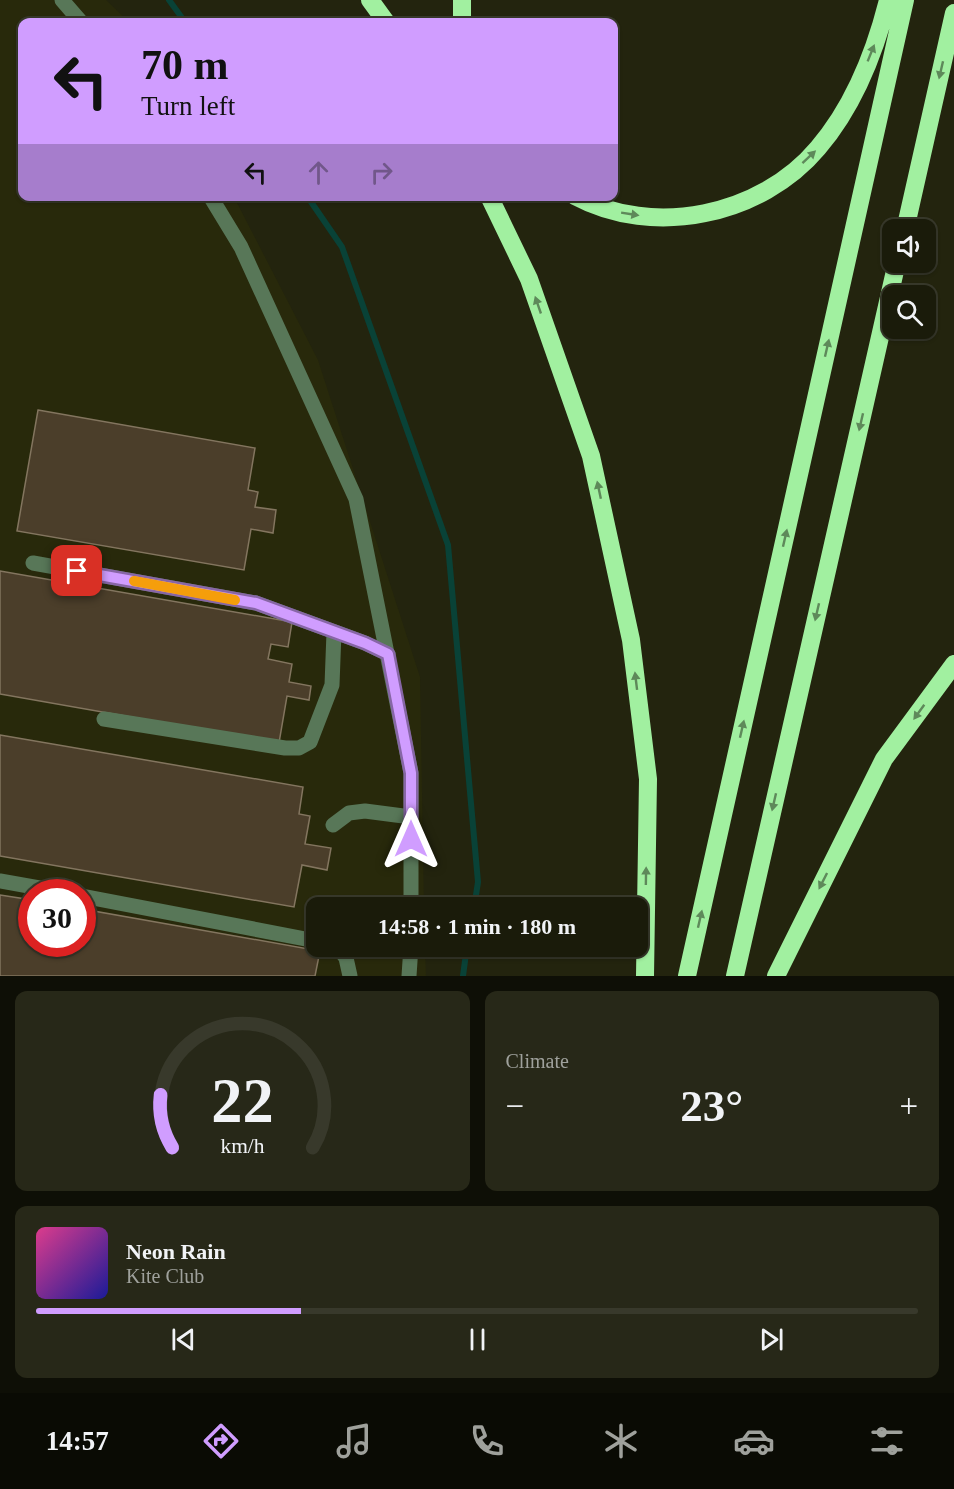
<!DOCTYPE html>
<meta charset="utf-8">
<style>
body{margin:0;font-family:Georgia,serif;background:#272818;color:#f1f3f6;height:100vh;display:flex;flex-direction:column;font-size:22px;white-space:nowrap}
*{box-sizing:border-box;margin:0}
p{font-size:20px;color:#9fa19c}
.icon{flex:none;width:33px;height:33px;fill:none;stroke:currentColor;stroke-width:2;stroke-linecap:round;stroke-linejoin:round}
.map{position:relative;height:976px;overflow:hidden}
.side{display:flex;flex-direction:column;gap:15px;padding:15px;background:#0e0f06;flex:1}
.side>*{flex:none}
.top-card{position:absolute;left:18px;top:18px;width:600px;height:183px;border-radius:12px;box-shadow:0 2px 4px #0004,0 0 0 2px #38392b;background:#d09dff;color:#111;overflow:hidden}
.controls{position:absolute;left:882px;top:219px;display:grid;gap:12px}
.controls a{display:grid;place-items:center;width:54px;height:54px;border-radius:12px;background:#1a1b0a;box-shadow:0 2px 4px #0004,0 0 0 2px #38392b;font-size:30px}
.speed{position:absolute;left:18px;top:879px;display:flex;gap:12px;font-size:30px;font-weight:700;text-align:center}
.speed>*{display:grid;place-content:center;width:78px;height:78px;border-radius:50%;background:#1a1b0a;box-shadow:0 2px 4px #0004,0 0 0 2px #38392b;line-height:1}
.speed .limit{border:9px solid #d22;background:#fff;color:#111}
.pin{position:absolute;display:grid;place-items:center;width:51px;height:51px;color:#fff;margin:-26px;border-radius:12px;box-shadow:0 3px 9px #0006}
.me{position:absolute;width:66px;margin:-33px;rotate:0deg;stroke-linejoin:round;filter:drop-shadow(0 0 4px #0008)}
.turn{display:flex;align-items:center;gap:21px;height:126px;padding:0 24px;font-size:27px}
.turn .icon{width:78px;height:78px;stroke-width:2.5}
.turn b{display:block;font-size:42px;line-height:51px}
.lanes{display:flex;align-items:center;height:57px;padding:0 24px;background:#0003;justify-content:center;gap:30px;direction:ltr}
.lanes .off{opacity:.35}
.big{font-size:45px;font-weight:700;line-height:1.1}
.side .card{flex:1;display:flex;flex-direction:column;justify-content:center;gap:9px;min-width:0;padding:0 21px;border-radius:12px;background:#272818}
.side .dial{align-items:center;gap:0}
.dial svg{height:156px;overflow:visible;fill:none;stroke:#38392b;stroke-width:7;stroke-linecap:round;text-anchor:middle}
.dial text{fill:#f1f3f6;stroke:none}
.song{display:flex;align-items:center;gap:18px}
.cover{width:72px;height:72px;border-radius:9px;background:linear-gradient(135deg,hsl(330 70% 55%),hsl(240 70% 35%))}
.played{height:6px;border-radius:3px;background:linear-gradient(90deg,#d09dff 30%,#38392b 30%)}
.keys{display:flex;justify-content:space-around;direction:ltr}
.heat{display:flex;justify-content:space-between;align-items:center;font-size:33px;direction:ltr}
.side .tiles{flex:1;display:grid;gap:15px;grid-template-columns:1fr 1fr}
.card:last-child{grid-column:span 2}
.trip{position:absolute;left:306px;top:897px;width:342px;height:60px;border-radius:12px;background:#1a1b0a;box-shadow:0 2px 4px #0004,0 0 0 2px #38392b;font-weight:700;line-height:60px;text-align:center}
.menu{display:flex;height:96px;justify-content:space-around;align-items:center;background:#0a0b04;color:#9fa19c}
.menu .icon{width:42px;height:42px}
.menu .on{color:#d09dff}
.menu b{font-size:27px;color:#f1f3f6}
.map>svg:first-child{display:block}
</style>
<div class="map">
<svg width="954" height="976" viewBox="0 0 954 976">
<rect width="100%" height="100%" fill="#23240e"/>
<path fill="#28290b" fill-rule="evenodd" d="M0,0H106L129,22H22V196L234,197L318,360L420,677L424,907L316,908V946L425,947L426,976H0ZM32,892H82V944H32Z"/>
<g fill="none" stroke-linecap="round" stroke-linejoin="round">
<path stroke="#094237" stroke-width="6" d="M169,0L185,22
M307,196L342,247L448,545L478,882L474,908
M463,976L467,946"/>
</g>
<path fill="#4b3e2a" stroke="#83755f" stroke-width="1.5" d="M38,410L255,448L248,490L258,492L255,507L276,510L273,533L251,529L244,570L17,531Z
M0,571L292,622L288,647L271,644L268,659L292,664L289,682L311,686L309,700L287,696L279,743L0,694Z
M0,735L303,787L299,814L310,816L305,844L331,848L327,870L302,865L294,907L0,856Z
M0,895L32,900V944H82V909L320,951L315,976H0Z"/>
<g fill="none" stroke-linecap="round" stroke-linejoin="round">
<path stroke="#587758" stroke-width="15" d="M62,0L81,22
M210,196L241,247L356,499L411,773V908
M33,563L256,603L365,643L388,654
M104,719L285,748H299L310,742L332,685L334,632
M333,825L349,813L365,811L411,817
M0,881L62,892
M82,896L316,941
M337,946L346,958L350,976
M409,976L411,946"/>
<path stroke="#a1f0a0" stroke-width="18" d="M370,0L386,22
M462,22V0
M489,196L529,279L591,456L631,640L648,779L645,976
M575,196C653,238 761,216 818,148C853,107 875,52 888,0
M905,230L954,13
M687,976L905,0
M735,976L897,262
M776,976L884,759L954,664"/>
</g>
<defs><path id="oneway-solid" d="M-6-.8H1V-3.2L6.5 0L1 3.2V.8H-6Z" transform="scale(1.5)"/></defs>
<g fill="#5e895a">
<use href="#oneway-solid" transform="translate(871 53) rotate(-68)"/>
<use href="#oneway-solid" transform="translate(941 70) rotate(103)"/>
<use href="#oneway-solid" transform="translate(809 157) rotate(-43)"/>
<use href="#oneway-solid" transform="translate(630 214) rotate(9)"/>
<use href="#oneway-solid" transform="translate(538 305) rotate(-109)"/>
<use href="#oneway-solid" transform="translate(827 348) rotate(-77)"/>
<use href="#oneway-solid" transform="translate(861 422) rotate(103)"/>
<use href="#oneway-solid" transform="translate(599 490) rotate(-102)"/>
<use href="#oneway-solid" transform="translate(785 538) rotate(-77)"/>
<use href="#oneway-solid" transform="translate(817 612) rotate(103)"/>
<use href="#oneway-solid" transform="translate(636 681) rotate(-97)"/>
<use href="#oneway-solid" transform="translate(919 712) rotate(126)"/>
<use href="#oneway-solid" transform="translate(742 729) rotate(-77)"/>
<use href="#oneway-solid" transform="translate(774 802) rotate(103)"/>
<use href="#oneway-solid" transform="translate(646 876) rotate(-89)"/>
<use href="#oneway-solid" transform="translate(823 881) rotate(117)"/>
<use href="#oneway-solid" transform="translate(700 919) rotate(-77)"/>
</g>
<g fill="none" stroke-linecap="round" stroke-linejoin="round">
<g stroke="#8766a6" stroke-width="15">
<path id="route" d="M77,571L256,603L365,643L388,654L411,773V839"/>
</g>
<use href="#route" stroke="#d09dff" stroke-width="10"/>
<path stroke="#f59e0b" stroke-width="10" d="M134,581L235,600"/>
</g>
</svg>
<div class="controls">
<a><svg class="icon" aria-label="sound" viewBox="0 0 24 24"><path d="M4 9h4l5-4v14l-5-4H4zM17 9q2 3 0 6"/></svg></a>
<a><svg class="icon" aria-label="search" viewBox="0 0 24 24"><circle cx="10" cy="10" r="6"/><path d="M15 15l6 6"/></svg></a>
</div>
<div class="speed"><div class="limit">30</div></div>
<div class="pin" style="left:77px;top:571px;background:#d93025"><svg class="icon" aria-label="arrive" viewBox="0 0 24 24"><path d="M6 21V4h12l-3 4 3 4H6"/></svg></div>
<svg class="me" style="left:411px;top:839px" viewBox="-20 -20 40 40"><path d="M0-17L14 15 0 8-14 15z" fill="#d09dff" stroke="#fff" stroke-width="4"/></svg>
<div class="trip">14:58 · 1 min · 180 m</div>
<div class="top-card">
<div class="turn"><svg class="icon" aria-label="left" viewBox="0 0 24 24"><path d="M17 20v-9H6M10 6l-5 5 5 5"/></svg><div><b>70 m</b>Turn left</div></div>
<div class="lanes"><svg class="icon" aria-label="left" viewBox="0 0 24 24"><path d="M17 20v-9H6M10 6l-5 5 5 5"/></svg><svg class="icon off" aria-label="ahead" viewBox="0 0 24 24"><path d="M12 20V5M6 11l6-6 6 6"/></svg><svg class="icon off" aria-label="right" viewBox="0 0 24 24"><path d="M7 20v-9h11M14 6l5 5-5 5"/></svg></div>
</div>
</div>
<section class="side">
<div class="tiles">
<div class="card dial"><svg viewBox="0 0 100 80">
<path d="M14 69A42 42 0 1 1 86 69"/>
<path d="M14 69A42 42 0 0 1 8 42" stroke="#d09dff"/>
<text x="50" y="56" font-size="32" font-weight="700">22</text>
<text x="50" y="72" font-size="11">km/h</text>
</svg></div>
<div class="card"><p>Climate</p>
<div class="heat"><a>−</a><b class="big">23°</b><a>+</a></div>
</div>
<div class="card">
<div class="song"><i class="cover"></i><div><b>Neon Rain</b><p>Kite Club</p></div></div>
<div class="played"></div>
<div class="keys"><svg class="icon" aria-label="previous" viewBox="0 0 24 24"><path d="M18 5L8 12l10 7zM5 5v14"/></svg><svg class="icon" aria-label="pause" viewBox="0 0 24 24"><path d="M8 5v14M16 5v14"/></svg><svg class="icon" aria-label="next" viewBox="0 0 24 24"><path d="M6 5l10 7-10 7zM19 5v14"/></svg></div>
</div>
</div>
</section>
<nav class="menu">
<b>14:57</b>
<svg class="icon on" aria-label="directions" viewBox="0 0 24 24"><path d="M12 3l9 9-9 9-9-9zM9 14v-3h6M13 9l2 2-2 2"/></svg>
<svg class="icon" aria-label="music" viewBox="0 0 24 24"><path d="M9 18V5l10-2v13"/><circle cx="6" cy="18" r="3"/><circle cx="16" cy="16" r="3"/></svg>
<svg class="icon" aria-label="phone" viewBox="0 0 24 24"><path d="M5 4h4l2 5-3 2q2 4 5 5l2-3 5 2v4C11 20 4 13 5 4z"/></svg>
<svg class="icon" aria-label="climate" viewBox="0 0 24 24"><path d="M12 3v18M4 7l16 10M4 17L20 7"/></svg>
<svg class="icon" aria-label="car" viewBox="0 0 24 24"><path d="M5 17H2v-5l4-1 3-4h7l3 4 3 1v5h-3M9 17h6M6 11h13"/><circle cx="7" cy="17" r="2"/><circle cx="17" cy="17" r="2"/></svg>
<svg class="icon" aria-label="filters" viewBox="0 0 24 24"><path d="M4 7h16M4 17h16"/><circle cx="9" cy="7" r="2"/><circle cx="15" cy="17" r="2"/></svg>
</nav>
